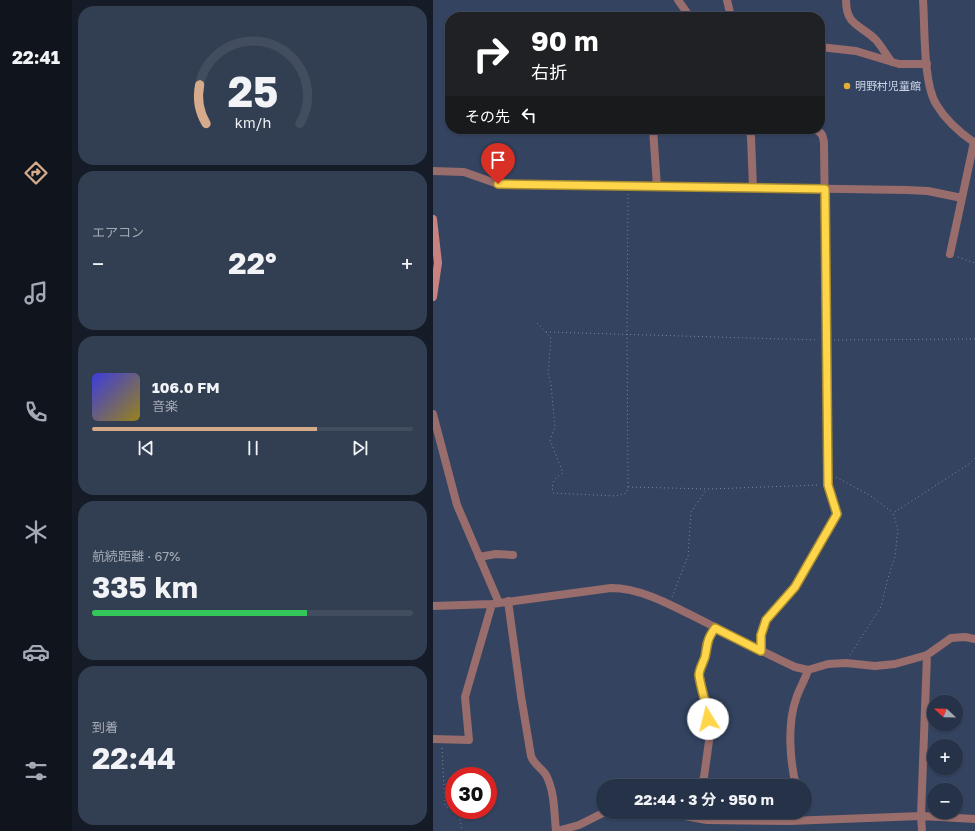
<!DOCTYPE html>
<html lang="ja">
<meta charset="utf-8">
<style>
body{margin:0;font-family:"Golos Text","Noto Sans JP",sans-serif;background:#323e52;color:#f1f3f6;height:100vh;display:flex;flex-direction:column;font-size:15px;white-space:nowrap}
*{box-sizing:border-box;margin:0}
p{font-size:13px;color:#a4aab4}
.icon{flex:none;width:22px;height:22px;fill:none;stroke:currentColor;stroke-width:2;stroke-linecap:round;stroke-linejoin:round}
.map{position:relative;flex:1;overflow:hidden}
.drawer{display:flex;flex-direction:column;gap:6px;padding:6px;background:#151c28;width:361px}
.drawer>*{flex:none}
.banner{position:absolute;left:12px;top:12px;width:380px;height:122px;border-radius:16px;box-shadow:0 1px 3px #0004,0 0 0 1px #424d60;background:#202124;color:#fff;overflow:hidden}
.needle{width:26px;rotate:292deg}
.controls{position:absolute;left:494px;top:695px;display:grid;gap:8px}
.controls a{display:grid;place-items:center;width:36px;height:36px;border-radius:50%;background:#263248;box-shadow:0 1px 3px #0004,0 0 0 1px #424d60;font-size:20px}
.speed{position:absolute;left:12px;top:767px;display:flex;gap:8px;font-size:20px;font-weight:700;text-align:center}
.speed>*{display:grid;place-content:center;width:52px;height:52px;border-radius:50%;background:#263248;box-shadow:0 1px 3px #0004,0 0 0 1px #424d60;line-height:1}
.speed .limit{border:6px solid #d22;background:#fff;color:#111}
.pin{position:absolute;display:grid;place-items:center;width:34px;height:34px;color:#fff;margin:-41px -17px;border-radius:50% 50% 50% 0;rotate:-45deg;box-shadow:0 0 4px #0007}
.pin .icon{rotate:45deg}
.me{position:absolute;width:44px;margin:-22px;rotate:351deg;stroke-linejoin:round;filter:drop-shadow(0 0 3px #0008)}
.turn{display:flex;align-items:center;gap:14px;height:84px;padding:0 20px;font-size:18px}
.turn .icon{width:52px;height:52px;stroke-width:2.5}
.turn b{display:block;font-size:28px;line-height:34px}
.then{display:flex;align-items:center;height:38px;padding:0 20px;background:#0003;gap:8px;font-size:15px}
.big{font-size:30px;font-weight:700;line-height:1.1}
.drawer .widget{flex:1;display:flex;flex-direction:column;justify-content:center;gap:6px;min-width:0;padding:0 14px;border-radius:16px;background:#323e52}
.drawer .dial{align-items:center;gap:0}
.dial svg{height:104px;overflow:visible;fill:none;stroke:#424d60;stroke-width:7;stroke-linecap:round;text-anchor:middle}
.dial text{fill:#f1f3f6;stroke:none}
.song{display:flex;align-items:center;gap:12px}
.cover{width:48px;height:48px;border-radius:6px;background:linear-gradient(135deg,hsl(240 70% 55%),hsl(50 70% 35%))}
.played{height:4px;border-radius:2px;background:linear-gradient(90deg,#d6ab8b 70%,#424d60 70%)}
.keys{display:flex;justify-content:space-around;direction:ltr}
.heat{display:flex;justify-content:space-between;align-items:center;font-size:22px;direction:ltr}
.charge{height:6px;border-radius:3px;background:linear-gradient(90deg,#34c759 67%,#424d60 0)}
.trip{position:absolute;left:163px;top:779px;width:216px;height:40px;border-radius:20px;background:#263248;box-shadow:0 1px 3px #0004,0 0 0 1px #424d60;font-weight:700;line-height:40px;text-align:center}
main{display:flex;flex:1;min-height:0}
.tab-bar{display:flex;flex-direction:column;width:72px;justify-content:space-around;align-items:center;background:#0f141d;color:#a4aab4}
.tab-bar .icon{width:28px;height:28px}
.tab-bar .active{color:#d6ab8b}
.tab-bar b{font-size:18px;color:#f1f3f6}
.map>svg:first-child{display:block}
</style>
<main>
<nav class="tab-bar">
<b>22:41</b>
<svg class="icon active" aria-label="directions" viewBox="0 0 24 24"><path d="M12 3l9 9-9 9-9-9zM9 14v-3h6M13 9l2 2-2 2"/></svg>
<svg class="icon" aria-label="music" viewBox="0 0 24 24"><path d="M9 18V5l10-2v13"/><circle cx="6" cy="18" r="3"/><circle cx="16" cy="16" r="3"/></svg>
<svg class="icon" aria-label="phone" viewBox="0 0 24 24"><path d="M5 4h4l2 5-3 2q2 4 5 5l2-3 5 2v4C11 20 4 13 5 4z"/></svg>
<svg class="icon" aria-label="climate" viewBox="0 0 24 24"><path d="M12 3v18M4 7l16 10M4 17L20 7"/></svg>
<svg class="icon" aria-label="car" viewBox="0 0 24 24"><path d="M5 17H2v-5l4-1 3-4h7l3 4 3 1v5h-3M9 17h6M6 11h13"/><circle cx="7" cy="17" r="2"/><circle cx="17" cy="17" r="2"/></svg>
<svg class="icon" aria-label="filters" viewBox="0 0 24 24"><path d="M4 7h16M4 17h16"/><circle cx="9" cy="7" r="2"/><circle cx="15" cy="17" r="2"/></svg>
</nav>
<section class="drawer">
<div class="widget dial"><svg viewBox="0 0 100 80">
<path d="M14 69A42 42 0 1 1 86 69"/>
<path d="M14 69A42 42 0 0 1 9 39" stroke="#d6ab8b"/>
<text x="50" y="56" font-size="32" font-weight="700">25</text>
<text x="50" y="72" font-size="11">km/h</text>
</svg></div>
<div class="widget"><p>エアコン</p>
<div class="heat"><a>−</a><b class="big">22°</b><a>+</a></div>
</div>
<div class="widget">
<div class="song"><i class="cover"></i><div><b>106.0 FM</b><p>音楽</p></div></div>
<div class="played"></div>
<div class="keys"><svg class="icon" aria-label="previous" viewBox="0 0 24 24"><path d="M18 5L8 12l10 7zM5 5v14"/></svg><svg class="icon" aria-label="pause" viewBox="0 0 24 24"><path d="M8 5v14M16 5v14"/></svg><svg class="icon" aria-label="next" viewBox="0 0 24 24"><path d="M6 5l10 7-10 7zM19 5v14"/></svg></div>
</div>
<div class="widget"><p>航続距離 · 67%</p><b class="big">335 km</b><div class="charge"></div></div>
<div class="widget"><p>到着</p><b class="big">22:44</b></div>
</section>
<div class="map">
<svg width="542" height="831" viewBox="0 0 542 831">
<rect width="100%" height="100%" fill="#334360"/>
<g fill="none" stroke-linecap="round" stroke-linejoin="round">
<path stroke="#7b89a0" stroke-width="1" stroke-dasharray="1 3" stroke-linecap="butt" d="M525,257L542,263
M104,323L118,338L115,374L118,384L122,427L117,440L130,473C121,478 118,483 120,493L183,496L193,493L195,487L277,489L387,485
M113,332L385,340
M401,340L542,339
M403,477L438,496L459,512
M195,487L194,335L195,194
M239,597L255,556L258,512L273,490
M417,655L448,607L455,578L462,556L465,529L460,513L536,464L542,458
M9,748L12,806L26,813L29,831"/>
<path stroke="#996d6b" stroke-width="8" d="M245,0L257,17
M294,0L298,17
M413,0C413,25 426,24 442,39C448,45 453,55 459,62
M490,0C492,27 490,82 503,104C512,119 527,133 542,143
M387,47L423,51L466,64H494
M220,129L224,187
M316,129L318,137L320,188
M0,171L31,172L65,184L474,190L495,191L529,198
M517,254L541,142
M0,414L24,505L66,603
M46,557L63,554L80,555
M75,601L88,696L98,756C101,765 109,768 113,775C122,792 121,813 123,831
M0,606L59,604L178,588C213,588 248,611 280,626C307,640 334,654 362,667L375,670L395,664L413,663L442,666L462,664L494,655L518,638L532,637L542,639
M328,651V635L333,620L362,587L404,514L395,485L391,143C390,134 388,131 379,129
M0,739L36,740L32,697L59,604
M267,786L271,777L276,741L274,708L266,674L272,657L273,644L282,627
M363,786C357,761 354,724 363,699C366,689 372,680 375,670
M230,812L274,820L356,821L488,816L542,819
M124,831L146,825L172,812
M489,831L488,816L494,655"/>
<path stroke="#c88380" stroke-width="8" d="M0,219L5,263L0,297"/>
</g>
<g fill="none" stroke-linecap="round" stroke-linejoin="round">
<g stroke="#a68a30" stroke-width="10">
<path id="route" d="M65,184L392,189L395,485L404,514L362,587L333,620L328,635V651L282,628C273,641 275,643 272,657C270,663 266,670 266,675C268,690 274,704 275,719"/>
</g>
<use href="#route" stroke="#ffd54a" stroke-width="7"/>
</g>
<circle fill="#e4ad35" stroke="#334360" stroke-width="1.5" cx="414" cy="86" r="4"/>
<g text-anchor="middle" stroke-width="4" stroke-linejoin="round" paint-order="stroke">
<g font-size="11" fill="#cbd5e7" stroke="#334360" text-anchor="start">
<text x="422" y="90">明野村児童館</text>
</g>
</g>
</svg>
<div class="controls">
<a><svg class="needle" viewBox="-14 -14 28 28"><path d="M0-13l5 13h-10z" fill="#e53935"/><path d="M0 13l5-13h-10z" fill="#a4aab4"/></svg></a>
<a>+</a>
<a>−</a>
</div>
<div class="speed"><div class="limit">30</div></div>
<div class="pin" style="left:65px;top:184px;background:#d93025"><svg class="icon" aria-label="arrive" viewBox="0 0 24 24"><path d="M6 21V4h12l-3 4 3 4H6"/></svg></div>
<svg class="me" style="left:275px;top:719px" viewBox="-20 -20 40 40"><circle r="19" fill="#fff"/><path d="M0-13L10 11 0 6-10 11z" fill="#ffd54a"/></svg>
<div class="trip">22:44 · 3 分 · 950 m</div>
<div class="banner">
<div class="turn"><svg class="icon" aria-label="right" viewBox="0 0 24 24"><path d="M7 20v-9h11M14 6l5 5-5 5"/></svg><div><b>90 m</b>右折</div></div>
<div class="then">その先<svg class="icon" aria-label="left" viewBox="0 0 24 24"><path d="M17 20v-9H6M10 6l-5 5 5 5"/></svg></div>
</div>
</div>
</main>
